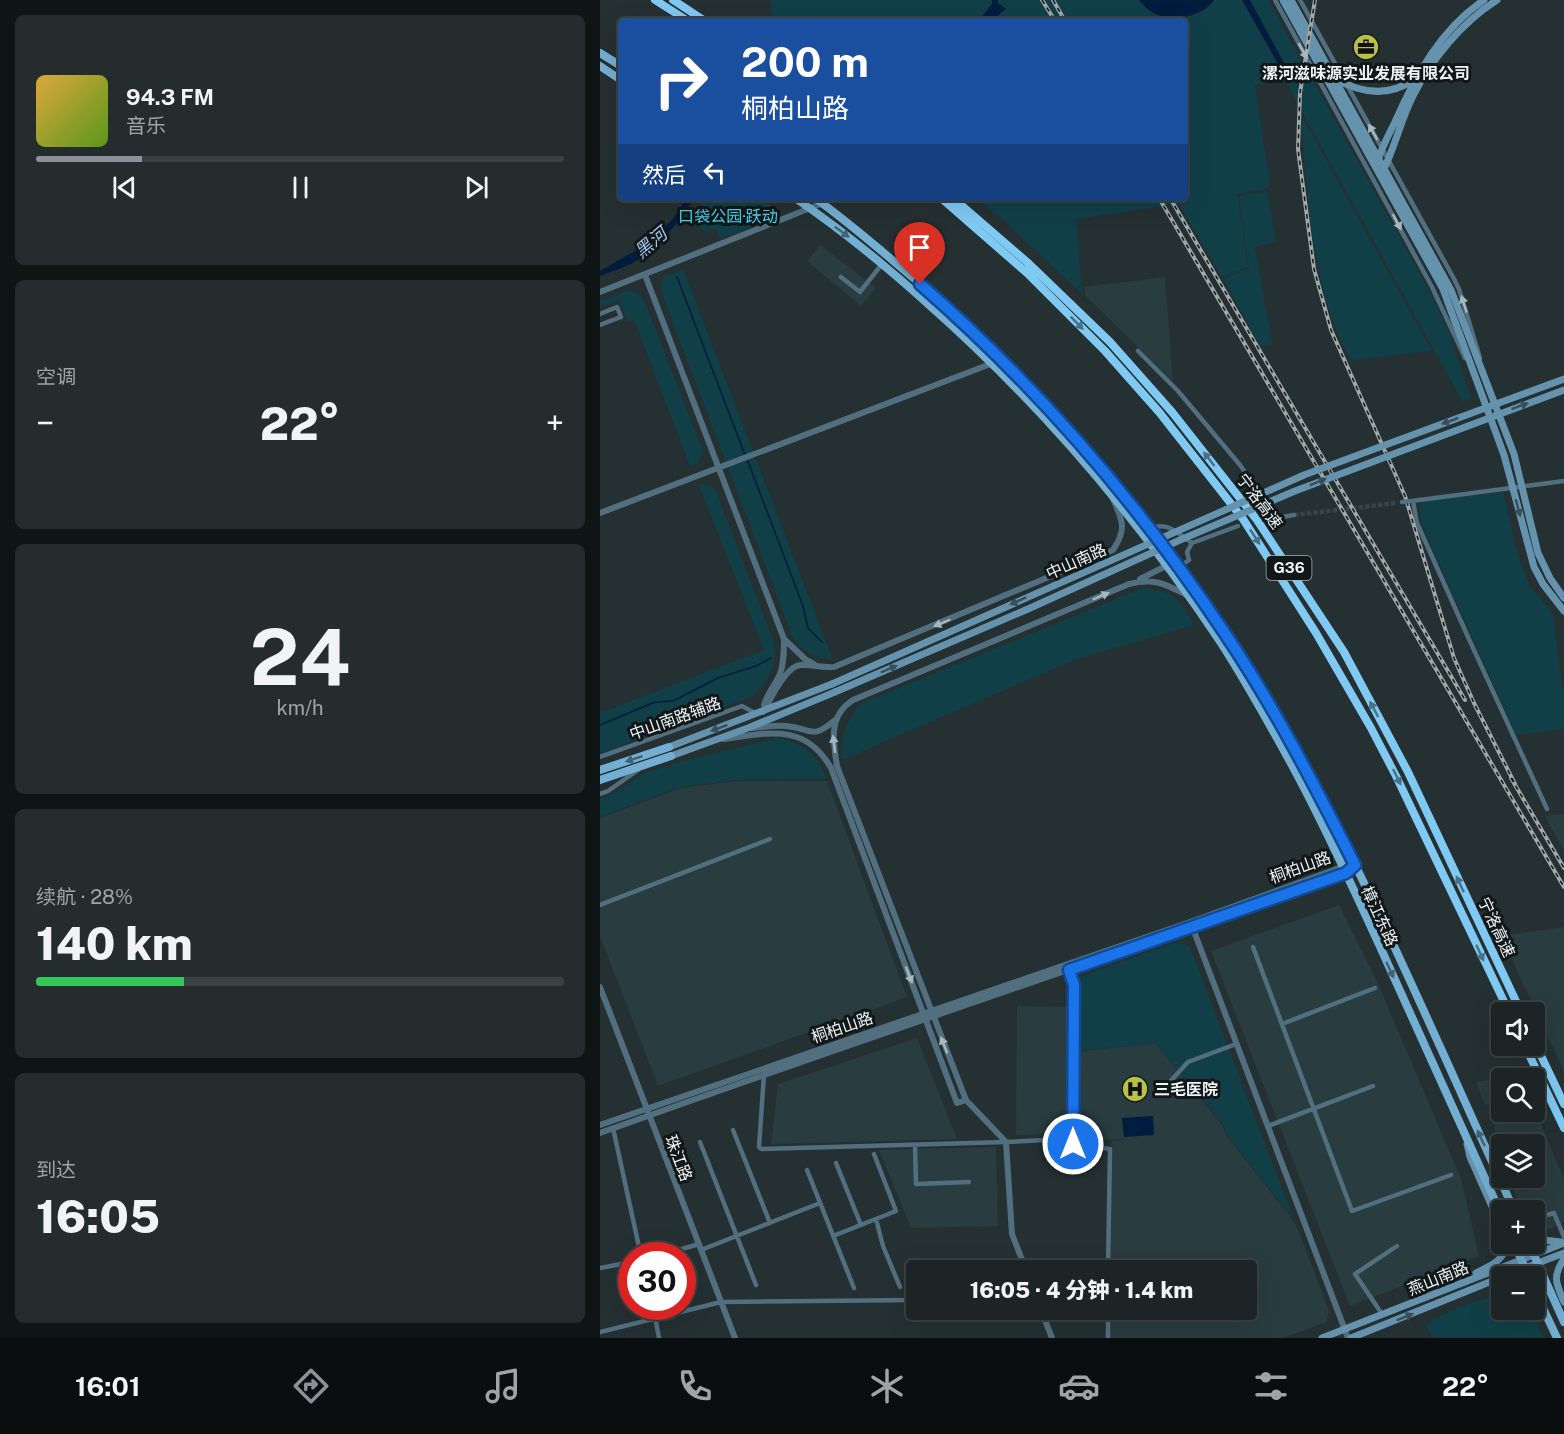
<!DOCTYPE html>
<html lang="zh">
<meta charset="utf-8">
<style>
body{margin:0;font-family:"Public Sans","Noto Sans SC",sans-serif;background:#252c2e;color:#f1f3f6;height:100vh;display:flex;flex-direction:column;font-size:22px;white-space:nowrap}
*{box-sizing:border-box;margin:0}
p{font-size:20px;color:#a0a4a7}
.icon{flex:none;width:33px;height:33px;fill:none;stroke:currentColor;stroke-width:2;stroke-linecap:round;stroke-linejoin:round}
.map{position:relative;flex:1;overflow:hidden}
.drawer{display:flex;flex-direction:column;gap:15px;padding:15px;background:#0f1415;width:600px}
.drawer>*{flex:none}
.guide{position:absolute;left:18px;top:18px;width:570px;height:183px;border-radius:6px;box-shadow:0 6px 24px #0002,0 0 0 2px #3a4143;background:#1a4fa0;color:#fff;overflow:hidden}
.controls{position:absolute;left:891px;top:1002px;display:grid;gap:12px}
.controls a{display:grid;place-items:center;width:54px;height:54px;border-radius:6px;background:#1c2426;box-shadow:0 6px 24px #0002,0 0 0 2px #3a4143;font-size:30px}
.speed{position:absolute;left:18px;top:1242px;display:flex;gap:12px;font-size:30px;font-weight:700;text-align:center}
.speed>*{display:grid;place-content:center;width:78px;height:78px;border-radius:50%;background:#1c2426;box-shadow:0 6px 24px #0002,0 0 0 2px #3a4143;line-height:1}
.speed .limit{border:9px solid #d22;background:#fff;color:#111}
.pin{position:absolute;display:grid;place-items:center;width:51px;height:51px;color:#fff;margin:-62px -26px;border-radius:50% 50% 50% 0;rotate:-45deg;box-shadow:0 0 6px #0007}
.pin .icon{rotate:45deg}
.me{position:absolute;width:66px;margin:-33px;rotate:0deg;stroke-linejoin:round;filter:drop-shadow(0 0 4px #0008)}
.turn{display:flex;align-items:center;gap:21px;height:126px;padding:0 24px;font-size:27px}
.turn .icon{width:78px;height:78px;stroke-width:2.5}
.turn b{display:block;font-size:42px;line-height:51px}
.then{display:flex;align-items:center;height:57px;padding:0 24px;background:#0003;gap:12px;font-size:22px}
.big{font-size:45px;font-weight:800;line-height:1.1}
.drawer .tile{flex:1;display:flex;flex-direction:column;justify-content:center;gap:9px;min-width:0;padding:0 21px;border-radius:9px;background:#252c2e}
.drawer .dial{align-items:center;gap:0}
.dial b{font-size:78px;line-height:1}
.song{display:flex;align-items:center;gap:18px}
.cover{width:72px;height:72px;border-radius:9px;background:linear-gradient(135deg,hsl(40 70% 55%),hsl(90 70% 35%))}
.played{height:6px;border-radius:3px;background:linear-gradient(90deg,#8c9099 20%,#3a4143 20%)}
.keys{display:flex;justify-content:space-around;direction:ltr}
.heat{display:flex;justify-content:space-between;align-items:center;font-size:33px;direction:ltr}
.charge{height:9px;border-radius:4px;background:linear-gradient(90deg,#34c759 28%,#3a4143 0)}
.trip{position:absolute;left:306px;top:1260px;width:351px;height:60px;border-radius:6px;background:#1c2426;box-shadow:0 6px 24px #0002,0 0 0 2px #3a4143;font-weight:800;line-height:60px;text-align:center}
.dock{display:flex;height:96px;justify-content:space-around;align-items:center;background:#0b0e0f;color:#a0a4a7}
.dock .icon{width:42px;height:42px}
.dock .current{color:#8c9099}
.dock b{font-size:27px;color:#f1f3f6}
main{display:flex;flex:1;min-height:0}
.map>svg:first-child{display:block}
</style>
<main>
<section class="drawer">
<div class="tile">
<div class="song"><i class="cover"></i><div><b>94.3 FM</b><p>音乐</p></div></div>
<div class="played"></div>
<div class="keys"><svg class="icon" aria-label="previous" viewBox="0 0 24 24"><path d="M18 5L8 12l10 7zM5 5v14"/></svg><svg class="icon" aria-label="pause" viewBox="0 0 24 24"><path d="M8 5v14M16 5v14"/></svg><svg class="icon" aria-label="next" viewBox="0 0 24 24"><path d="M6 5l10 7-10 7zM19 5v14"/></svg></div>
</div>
<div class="tile"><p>空调</p>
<div class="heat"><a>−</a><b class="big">22°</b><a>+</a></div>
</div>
<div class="tile dial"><b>24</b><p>km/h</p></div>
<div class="tile"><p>续航 · 28%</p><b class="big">140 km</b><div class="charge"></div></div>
<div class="tile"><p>到达</p><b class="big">16:05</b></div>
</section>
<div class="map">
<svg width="964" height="1338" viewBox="0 0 964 1338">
<rect width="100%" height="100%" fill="#253032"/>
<path fill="#293c40" d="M220,245L276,288L261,306L207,261Z
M565,277L573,382L485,295L484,287Z
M137,781H227L307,997L58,1086L0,936V818L81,788Z
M964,814V851L945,816Z
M739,905L777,981L861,1179L879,1256L750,1306L611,951Z
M964,927V1071L901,936Z
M417,1006L471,1007V1130L468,1134L416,1135Z
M317,1038L357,1139L171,1144L178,1084Z
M555,1043L623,1126L626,1135L696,1224L729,1311L726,1322L683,1338H510V1310H646V1270H510L511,1141L529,1139L477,1141L476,1052Z
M919,1075L921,1078H902V1112L935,1111L964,1179V1223L935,1235L934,1210H923L907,1178H934V1144H902L901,1157L889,1104L885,1105L876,1082Z
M396,1147L398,1226L311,1228L279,1150Z"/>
<path fill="#113f48" d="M171,0H668L830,292L849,332L871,398L863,402L685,81L655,85L670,185L666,189L637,194L648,267L622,277L579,204L476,219L482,294L409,225L377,198H585V21H172Z
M701,115L832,351L750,360C745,348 738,335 733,322C710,257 706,184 701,115Z
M667,191L676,242L655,247L672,344L661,347L623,279L649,268L639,196Z
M104,198H164C192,218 131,234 120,238L115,229L105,232L90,219Z
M83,269L233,660C215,659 204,652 193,638L63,297L61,285L64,277Z
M30,290L41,296L46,305L103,451L98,463L90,466L34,320L28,322L19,300L0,307V301Z
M106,484L115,489L173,640C179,663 169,683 151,697L0,754V713L164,650L99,485Z
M903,492L918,555L929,585L953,614L962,686H964V729L916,735L822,525L819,508L822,502Z
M543,588C575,591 578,599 594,625L477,659L242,760C240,734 246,725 260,704Z
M178,738C207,745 215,752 227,779L137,780L80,787L0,817V799L12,795L44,773L87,760Z
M577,942L590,947L694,1220L627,1135L624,1125L555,1043L476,1051L477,989L476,978Z
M901,1296L902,1310H931L944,1338H832L826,1324C848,1312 876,1298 901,1296Z"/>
<path fill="#001c3f" d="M392,0H398V3L406,9L391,21H365L372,17L381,18L392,4Z
M539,0H614C604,16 575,22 558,15C550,12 544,6 539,0Z
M642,0H650L691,76L690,80H687Z
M86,198H94C78,222 61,247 36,261C25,268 12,271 0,276V271L47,244L73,219Z
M553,1116L554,1135L524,1137L522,1118Z"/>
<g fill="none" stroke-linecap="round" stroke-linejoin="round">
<path stroke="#001c3f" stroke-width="1.5" d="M77,277L145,455
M147,459L203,606L208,628L222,642
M0,725L55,702L73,701L118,678L156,666L171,658"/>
<path stroke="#394446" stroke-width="4.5" stroke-dasharray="4.5 2" stroke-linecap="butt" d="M694,515L796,503"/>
<path stroke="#526f80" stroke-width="4.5" d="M675,0L832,287L865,358
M700,0L853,277L859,289L880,358
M241,277L260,292L282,264
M0,314L17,307L21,317L0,325
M538,351L578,391L640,465L677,518
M812,501L964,481
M813,501L817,523L868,637L947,809
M665,520L694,515
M551,528C569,522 577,533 592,543L587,552L589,560L579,567
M592,543L638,526
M0,757L142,706L157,714
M0,794L8,791L38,770
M0,905L170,839
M653,947L752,1211L851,1175
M469,970L474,985L473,1144
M682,1024L775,988
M164,1074L159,1147L161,1149L406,1142L465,1139L473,1144L510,1149L508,1270
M567,1085L588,1062L636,1044
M668,1126L773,1086
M13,1128L41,1256
M133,1130L170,1223
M100,1142L156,1285
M315,1145L316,1184L369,1182
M236,1163L261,1225
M207,1170L254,1288
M936,1218L954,1213L964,1237
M276,1219L283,1246L300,1287
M233,1236L296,1211L274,1154
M101,1250L220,1203
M58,1256L99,1244
M0,1268L32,1262
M53,1306L59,1338
M782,1314L755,1274L797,1246
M0,1332L121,1302L316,1300
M508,1338V1310"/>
<path stroke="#526f80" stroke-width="6" d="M45,275L184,639
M0,292L223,203
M0,513L393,363
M540,579L566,566
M164,705C167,694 175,685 180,674C184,663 184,651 184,639L205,659L214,664
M163,712C171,699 186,666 200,665C211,664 222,668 234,667L513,550C527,529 523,521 513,499
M152,728C163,727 175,725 186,726C212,728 211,741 235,720
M124,739C167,733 205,722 231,768L357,1103L366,1100
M592,926L748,1338
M0,987L135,1338
M0,1125L590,922L745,866
M0,1133C248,1044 498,961 746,873L755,865
M426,1270L412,1234L406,1142L366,1100L237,766C233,741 228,716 253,700L529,584C554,578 563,583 585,594
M441,1310L452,1338"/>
<path stroke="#6593ae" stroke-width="7" d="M683,0L843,289L904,455L934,567L943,584L964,611
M691,0L851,290L914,454L938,553L950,578L964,598
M734,78C760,93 787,98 813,80
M778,160C782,147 789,134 795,122C815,76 841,29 884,0
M784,169C795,146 801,120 813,96C831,60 862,22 897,0
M69,747L232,684
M71,756L148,728L235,692
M867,1144L870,1157L902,1229
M934,1239L961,1242
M964,1259C952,1277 956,1283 964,1302
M876,1273C891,1265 903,1262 907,1244
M904,1276L964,1253
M722,1338L964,1243
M751,1338L902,1277"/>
<path stroke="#73afd2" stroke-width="8" d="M0,53L21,66
M0,66L21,80
M195,198C242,230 286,266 328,304C440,403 538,518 621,643C647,683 671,727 694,769C726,828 754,890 782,951C822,1039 862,1127 902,1216
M215,198C251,224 284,253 317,281C466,412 595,567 691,741C774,892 842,1053 914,1210
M0,770L69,747
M0,780L71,756
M914,1244L929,1276
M929,1244L964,1322
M934,1289L957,1338"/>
<path stroke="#7fc9f3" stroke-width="8" d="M55,0L88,21
M73,0L105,21
M341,198L427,273L505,351L559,412L643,519L716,633L771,728L796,776L909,1012
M353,198L427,262L510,342L572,412L657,520L744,652L808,772L921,1012
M934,1041L964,1104
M925,1046L964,1128"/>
<g stroke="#a0a8aa" stroke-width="4">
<path id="rail" d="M442,0L455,21
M453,0L465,21
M715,0L700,93L698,149L714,269L731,330L805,496L854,658L874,703L915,784
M559,198L964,887
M570,198L865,700
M911,778L964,868"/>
</g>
<use href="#rail" stroke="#121718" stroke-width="1.5" stroke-dasharray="4.5" stroke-linecap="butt"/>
<path stroke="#526f80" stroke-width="4.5" d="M802,502L810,501"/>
<path stroke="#6593ae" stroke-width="7" d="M232,684L704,475L964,379
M235,692L428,609L580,540L695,491L964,390"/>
</g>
<defs><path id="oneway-solid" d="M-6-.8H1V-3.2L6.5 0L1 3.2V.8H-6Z" transform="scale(1.5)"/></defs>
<g fill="#a7b8c0">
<use href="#oneway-solid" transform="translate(703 51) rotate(61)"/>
<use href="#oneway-solid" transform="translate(773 132) rotate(-119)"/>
<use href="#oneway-solid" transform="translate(797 222) rotate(62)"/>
<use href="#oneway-solid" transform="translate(864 304) rotate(-108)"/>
<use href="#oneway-solid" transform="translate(501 596) rotate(-23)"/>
<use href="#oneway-solid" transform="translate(342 623) rotate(157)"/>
<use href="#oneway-solid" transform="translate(234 744) rotate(-97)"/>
<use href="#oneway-solid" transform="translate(309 975) rotate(69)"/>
<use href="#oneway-solid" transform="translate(344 1045) rotate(-112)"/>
</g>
<g fill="#426375">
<use href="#oneway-solid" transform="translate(242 232) rotate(37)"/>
<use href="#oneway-solid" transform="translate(34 759) rotate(162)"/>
<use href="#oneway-solid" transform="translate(790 970) rotate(65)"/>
<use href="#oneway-solid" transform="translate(881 1138) rotate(-115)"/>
</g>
<g fill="#487086">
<use href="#oneway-solid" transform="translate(477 323) rotate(45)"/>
<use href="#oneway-solid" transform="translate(609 459) rotate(-128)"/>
<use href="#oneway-solid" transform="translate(655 537) rotate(57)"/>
<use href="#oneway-solid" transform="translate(774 709) rotate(-118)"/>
<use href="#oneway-solid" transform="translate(797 777) rotate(64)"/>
<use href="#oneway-solid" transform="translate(860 884) rotate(-115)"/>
<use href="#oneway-solid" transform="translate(880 953) rotate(65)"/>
</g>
<g fill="#374f5c">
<use href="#oneway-solid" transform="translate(920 406) rotate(-20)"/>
<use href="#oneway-solid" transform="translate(850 421) rotate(160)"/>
<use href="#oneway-solid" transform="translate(718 482) rotate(-22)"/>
<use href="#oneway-solid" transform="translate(918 508) rotate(75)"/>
<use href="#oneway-solid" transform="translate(418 601) rotate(156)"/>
<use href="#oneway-solid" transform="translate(289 669) rotate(-23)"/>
<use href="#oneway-solid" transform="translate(119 728) rotate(159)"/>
<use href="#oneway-solid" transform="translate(805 1317) rotate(-22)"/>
</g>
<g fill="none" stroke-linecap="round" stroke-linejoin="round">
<g stroke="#114b97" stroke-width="15">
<path id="route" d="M320,284C437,386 538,503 624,632C674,706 715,786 755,865L746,873L469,970L474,985L473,1144"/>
</g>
<use href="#route" stroke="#1a73e8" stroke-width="10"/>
</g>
<defs>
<g id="office-disc" transform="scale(1.35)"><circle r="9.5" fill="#b7c148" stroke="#121718"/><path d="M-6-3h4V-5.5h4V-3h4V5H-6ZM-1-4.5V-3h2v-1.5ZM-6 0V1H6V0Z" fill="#111"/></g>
<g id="hospital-disc" transform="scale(1.35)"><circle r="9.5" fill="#b7c148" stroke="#121718"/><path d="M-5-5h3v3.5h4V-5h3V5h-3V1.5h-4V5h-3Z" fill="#111"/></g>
</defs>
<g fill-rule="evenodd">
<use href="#office-disc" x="766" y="47"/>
<use href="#hospital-disc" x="535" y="1089"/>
</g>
<g text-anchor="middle" stroke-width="6" stroke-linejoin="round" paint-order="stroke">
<rect fill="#121718" stroke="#abb2b3" stroke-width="1.5" x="666.5" y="556" width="45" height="24" rx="4.5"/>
<g font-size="15" font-weight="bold" fill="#edf4f5">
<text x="689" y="573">G36</text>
</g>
<g font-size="16" font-weight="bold" fill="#edf4f5" stroke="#121718">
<text x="766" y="79">漯河滋味源实业发展有限公司</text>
<text x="554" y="1095" text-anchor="start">三毛医院</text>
</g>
<g font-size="16" fill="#45d5f2" stroke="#121718">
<text x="128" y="222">口袋公园·跃动</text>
</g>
<g font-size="16" fill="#edf4f5" stroke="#121718">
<text transform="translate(660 501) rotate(53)" y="6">宁洛高速</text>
<text transform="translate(476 561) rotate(-24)" y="6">中山南路</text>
<text transform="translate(75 718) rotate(-20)" y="6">中山南路辅路</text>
<text transform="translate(700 867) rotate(-20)" y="6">桐柏山路</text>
<text transform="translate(780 916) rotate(65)" y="6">樟江东路</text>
<text transform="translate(897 927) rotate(65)" y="6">宁洛高速</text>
<text transform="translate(242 1027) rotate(-19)" y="6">桐柏山路</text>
<text transform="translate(79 1158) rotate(69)" y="6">珠江路</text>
<text transform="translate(838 1278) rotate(-22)" y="6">燕山南路</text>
</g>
<g font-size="18" font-style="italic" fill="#a3c7f4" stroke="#121718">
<text transform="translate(51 243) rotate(-40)" y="6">黑河</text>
</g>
</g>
</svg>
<div class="controls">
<a><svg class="icon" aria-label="sound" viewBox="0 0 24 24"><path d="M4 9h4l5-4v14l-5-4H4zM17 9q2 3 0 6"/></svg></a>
<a><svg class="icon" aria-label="search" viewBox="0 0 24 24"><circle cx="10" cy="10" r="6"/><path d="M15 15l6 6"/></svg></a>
<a><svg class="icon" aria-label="layers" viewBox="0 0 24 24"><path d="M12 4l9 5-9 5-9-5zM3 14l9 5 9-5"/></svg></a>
<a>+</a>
<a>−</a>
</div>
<div class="speed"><div class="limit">30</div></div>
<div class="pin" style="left:320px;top:284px;background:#d93025"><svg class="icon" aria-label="arrive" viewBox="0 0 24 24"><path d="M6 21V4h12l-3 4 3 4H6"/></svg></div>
<svg class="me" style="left:473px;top:1144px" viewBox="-20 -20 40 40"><circle r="17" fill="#1a73e8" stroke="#fff" stroke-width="3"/><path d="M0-11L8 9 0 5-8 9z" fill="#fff"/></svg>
<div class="trip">16:05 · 4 分钟 · 1.4 km</div>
<div class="guide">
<div class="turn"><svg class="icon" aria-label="right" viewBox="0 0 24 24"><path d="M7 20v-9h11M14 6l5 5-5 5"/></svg><div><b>200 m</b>桐柏山路</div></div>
<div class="then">然后<svg class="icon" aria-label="left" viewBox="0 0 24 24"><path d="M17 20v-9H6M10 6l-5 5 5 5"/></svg></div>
</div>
</div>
</main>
<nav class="dock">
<b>16:01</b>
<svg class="icon current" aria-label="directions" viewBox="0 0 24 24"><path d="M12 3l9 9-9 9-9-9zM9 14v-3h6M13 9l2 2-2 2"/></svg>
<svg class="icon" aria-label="music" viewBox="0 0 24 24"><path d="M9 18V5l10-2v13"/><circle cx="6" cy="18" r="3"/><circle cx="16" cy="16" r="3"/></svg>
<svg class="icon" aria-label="phone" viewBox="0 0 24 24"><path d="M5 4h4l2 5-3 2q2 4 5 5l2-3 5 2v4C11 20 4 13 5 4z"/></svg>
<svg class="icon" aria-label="climate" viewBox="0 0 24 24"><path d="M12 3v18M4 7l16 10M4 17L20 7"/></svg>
<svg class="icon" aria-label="car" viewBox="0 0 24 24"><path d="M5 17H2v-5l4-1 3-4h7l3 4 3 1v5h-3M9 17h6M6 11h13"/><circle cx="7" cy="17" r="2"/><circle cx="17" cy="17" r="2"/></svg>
<svg class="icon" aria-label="filters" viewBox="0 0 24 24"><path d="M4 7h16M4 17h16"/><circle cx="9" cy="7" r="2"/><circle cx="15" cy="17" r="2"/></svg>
<b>22°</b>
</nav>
